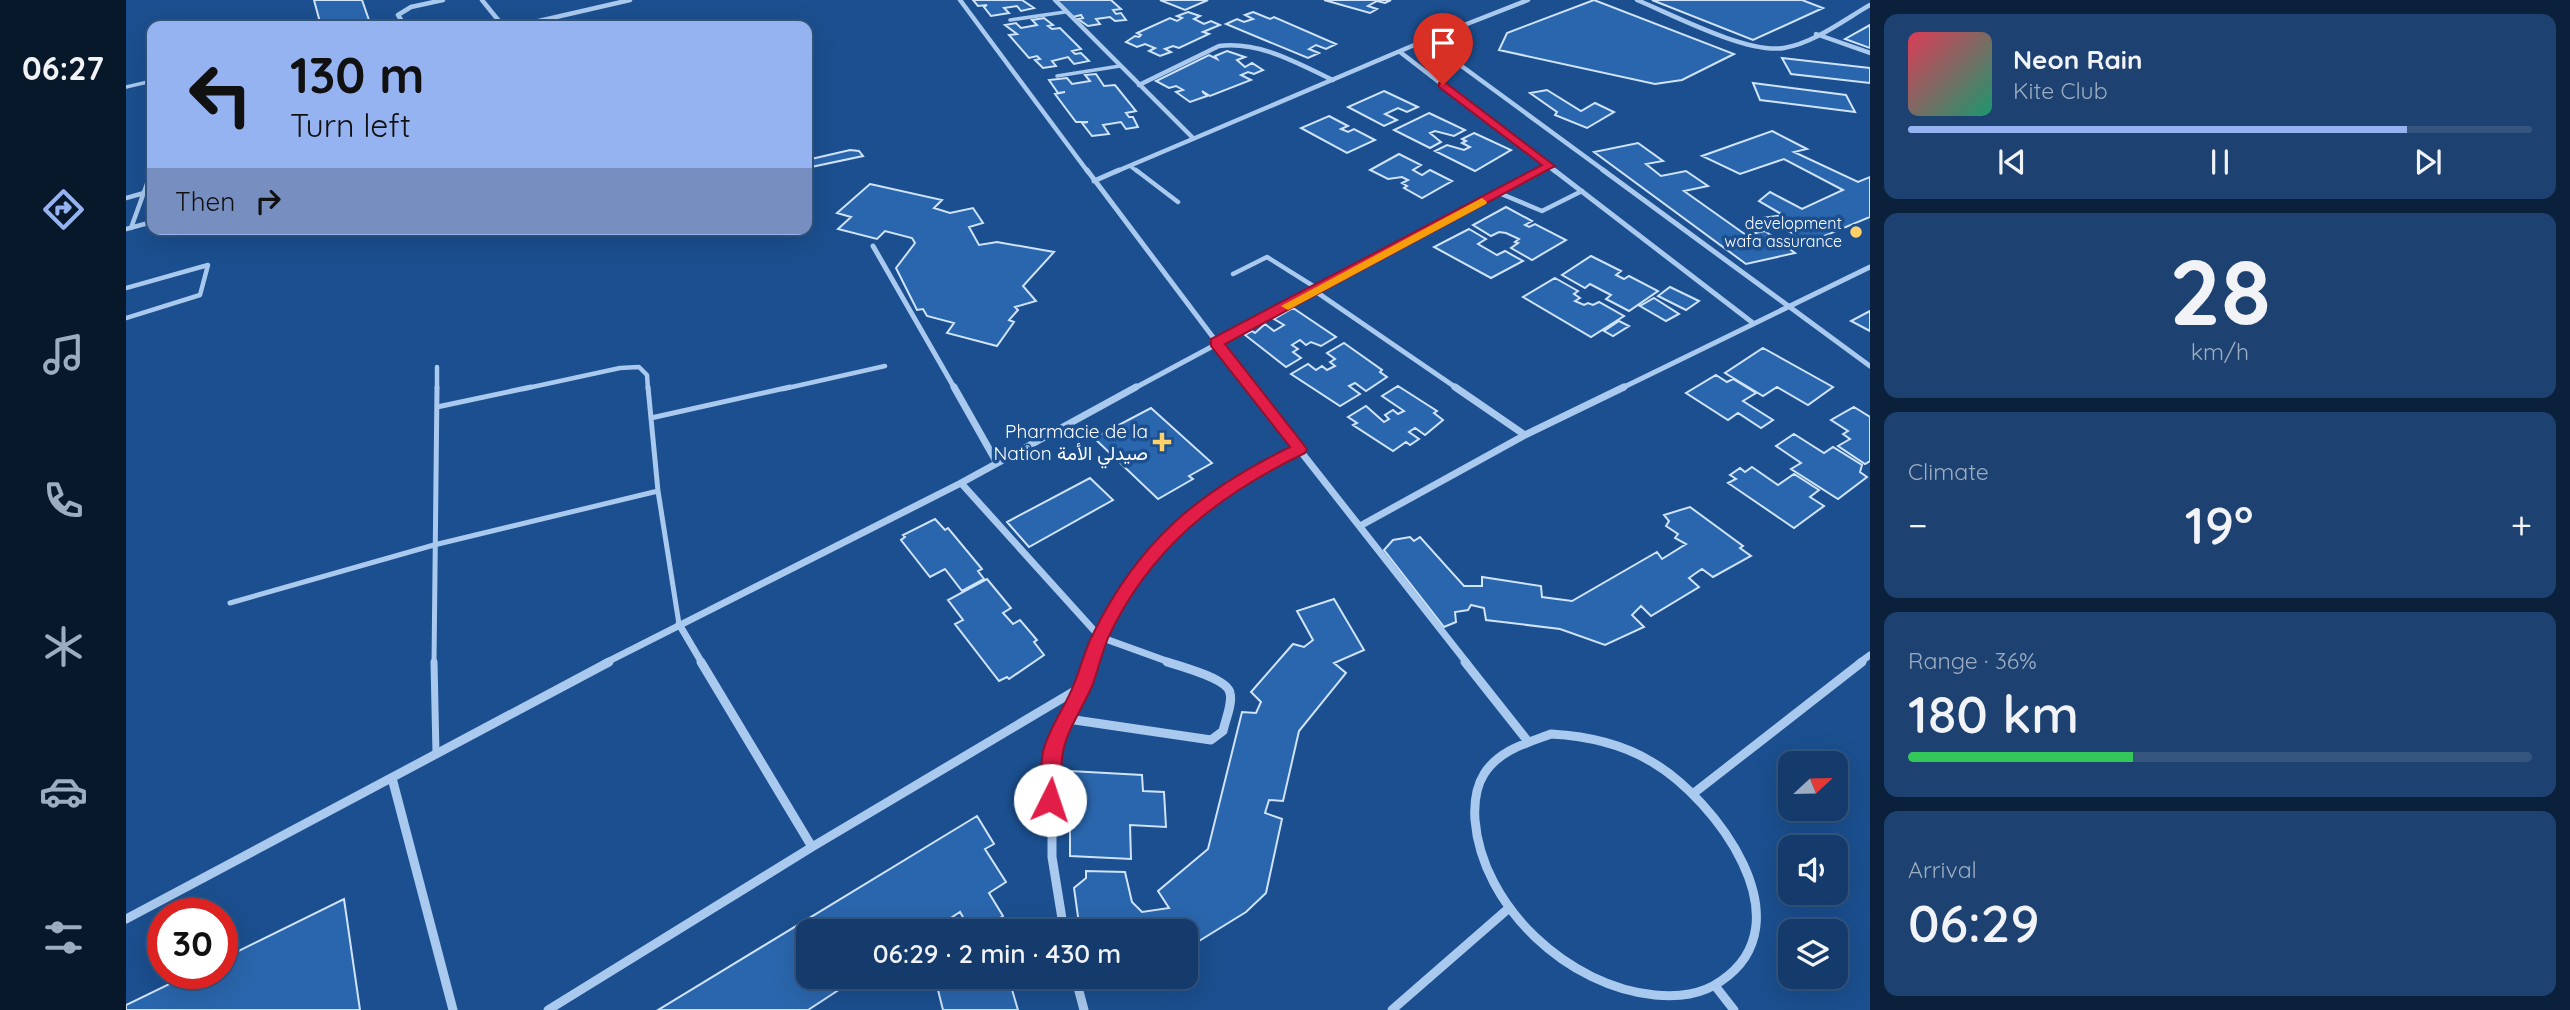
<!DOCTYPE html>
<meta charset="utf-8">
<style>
body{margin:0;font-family:Quicksand,Vazirmatn,sans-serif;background:#1d4271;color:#f1f3f6;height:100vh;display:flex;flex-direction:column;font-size:26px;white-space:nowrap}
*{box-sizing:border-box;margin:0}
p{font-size:23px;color:#9dadc1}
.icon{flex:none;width:38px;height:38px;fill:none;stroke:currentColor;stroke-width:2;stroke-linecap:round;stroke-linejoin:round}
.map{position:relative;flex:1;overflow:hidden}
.details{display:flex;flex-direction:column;gap:14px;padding:14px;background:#0b203b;width:700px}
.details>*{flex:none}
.banner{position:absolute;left:21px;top:21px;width:665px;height:214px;border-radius:14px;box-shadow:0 7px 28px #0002,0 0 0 2px #33557e;background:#95b2f1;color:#111;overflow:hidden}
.needle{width:46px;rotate:68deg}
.tools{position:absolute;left:1652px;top:751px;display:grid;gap:14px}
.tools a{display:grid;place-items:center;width:70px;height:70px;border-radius:14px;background:#143b6b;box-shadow:0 7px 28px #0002,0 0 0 2px #33557e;font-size:35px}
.speed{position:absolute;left:21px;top:898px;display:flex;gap:14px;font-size:35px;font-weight:700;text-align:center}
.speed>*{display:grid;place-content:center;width:91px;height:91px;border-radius:50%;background:#143b6b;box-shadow:0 7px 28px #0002,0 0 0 2px #33557e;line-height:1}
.speed .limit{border:10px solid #d22;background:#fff;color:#111}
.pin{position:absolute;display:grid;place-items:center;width:60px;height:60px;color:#fff;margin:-72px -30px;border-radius:50% 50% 50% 0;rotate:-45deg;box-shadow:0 0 7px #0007}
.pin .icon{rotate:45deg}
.me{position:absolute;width:77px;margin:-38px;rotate:4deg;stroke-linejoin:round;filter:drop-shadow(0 0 5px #0008)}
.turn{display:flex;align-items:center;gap:24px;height:147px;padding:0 28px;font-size:32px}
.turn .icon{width:91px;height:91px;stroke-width:2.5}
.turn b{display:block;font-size:49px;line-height:60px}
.then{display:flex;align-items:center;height:66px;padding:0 28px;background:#0003;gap:14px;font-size:26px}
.big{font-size:52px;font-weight:600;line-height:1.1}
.details .widget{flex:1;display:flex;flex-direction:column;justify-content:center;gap:10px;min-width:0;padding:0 24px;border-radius:14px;background:#1d4271}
.details .dial{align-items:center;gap:0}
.dial b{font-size:91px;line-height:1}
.song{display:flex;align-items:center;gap:21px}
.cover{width:84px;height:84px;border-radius:10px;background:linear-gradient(135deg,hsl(350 70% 55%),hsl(160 70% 35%))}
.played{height:7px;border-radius:4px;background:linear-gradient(90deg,#95b2f1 80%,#33557e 80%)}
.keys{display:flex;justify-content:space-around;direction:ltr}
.heat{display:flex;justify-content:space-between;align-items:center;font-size:38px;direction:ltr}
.charge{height:10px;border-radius:5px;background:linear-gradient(90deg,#34c759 36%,#33557e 0)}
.trip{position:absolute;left:670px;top:919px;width:402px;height:70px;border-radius:14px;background:#143b6b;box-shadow:0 7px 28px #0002,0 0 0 2px #33557e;font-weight:600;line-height:70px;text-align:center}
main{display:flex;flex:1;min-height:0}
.dock{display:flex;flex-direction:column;width:126px;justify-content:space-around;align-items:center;background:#08182b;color:#9dadc1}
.dock .icon{width:49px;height:49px}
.dock .selected{color:#95b2f1}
.dock b{font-size:32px;color:#f1f3f6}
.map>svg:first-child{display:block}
</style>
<main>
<nav class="dock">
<b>06:27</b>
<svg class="icon selected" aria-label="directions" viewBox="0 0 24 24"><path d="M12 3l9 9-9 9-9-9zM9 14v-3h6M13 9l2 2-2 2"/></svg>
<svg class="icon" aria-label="music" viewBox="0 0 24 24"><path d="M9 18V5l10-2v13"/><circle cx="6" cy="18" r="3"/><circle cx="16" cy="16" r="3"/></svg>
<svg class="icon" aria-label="phone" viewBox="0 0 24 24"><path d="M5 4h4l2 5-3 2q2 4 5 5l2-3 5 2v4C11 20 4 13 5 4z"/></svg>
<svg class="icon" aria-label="climate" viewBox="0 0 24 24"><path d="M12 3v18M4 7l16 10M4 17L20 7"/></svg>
<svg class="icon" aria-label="car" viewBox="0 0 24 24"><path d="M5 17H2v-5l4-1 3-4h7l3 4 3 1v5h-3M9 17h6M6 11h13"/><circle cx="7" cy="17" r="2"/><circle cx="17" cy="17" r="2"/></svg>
<svg class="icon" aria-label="filters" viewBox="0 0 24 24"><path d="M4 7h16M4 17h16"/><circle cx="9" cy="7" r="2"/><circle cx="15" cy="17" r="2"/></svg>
</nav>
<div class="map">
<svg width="1744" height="1010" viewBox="0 0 1744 1010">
<rect width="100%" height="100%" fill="#1b4f8f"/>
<path fill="#2a66ad" stroke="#cfe3fa" stroke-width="2" d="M188,0H236L244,23L227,26H195Z
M847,0H896L908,8L895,11L891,6L878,8L883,13L865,16L858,7L861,5L852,6Z
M930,0H985L995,9L987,10L990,14L995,13L1000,20L989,21L984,17L970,19L974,24L962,26L952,19L957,18L955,15L947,17Z
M1034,0H1082L1059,10Z
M1198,0H1265L1259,3L1251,1L1242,6L1251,9L1244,13Z
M1468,0L1608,54L1556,80L1529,84L1373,50L1381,33Z
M1526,0H1676L1697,8L1627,40Z
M1062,12L1074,16L1068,19L1078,24L1085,21L1094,25L1077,32L1083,34L1053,48L1047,46L1039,49L1045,52L1034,56L1023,51L1029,48L1019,44L1011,47L1000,42L1009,36L1013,37L1015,35L1011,33L1044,18L1051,21L1056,18L1051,16Z
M1127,12L1144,19L1148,17L1210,44L1200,49L1190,45L1183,49L1193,53L1182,58L1100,24L1111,19L1118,22L1127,19L1119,15Z
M918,18L927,25L922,26L926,29L934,28L955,49L946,51L949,54L955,53L963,61L948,64L942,57L926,61L930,66L917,68L909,60L914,59L911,56L903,58L883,35L891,34L879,25L890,23L895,28L911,25L906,20Z
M1744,25V48L1719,39Z
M1101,51L1119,57L1111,60L1119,67L1126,63L1137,70L1128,74L1122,72L1115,75L1125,80L1084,96L1076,91L1081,96L1064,102L1050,92L1057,90L1050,86L1043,88L1030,81L1083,55L1091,59L1089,56Z
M1656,58L1744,68V83L1665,74Z
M970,74L978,86L989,85L1010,111L1000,113L1003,117H1007L1012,127L1000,129L995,122L977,125L983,134L966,136L956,123L962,122H950L929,94L939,92L932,93L923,80L941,78L946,84L964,81L959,75Z
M1627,83L1720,95L1729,112L1634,100Z
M1421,90L1455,111L1469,103L1488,112L1461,128L1429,115L1431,112L1404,93Z
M1258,91L1292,107L1281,112L1272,108L1259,114L1271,120L1258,126L1222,107Z
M1303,113L1339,130L1328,136L1309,131L1304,133L1315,142L1304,148L1268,130Z
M1203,116L1222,126L1215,129L1222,132L1228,129L1249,140L1221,153L1175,128Z
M1646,131L1681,149L1668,152L1732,182L1744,177V217L1684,242L1636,218L1657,215L1633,201L1644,192L1676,209L1717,190L1658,159L1614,174L1576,156Z
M1348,133L1385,150L1349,171L1309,151L1321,145L1338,150L1344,147L1336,143L1340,141L1336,139Z
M1512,143L1537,161L1520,164L1535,176L1560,171L1582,186L1558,191L1620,235L1639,231L1669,253L1620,264L1468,152Z
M724,150L733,151L737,156L685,167L681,160Z
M1273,154L1295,165L1287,170L1296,175L1304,170L1326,181L1296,198L1278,188L1281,186L1276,183L1282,180L1276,177L1262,179L1244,170Z
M744,184L816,200L808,208L824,213L847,208L857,223L843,227L853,245L871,242L928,252L897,286L910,301L889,307L892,310L883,320L888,322L871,346L821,333L828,323L801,316L797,309L791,310L770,268L789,243L786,238L759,231L751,239L712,229L725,217L711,213Z
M1380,207L1406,221L1399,225L1403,227L1409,224L1440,240L1406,260L1385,248L1392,243L1389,242L1393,239L1380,233L1373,232L1365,236L1347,225Z
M1343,229L1360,239L1352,244L1371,255L1379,251L1397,261L1365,278L1308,247Z
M1465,256L1495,271L1490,275L1498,279L1503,276L1532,291L1503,311L1480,299L1485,295L1464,284L1459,288L1436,275Z
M1429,278L1452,291L1448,294L1454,298L1449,301L1458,305L1462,303L1467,305L1473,302L1498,316L1465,337L1397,297Z
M1544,287L1573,301L1560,310L1532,296Z
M1528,298L1553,314L1540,321L1514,306Z
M1167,308L1210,337L1195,346L1185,342L1180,345L1174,340L1166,345L1172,349L1167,352L1175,358L1160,367L1119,335L1126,331L1129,333L1139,324L1148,331L1158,325L1148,319Z
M1744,311V331L1725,321Z
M1493,321L1503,326L1487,336L1478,331Z
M1218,343L1256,370L1254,372L1261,377L1240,391L1229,383L1223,386L1234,394L1214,406L1165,374L1182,364L1190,370L1196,366L1201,370L1209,366L1204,362L1209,359L1201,353Z
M1637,348L1707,387L1682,405L1651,387L1637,396L1599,373Z
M1590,375L1601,382L1607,379L1630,393L1617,401L1647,420L1635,428L1612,413L1602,420L1560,393Z
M1272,386L1311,411L1308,413L1317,420L1299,435L1289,428L1283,432L1293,439L1284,445L1280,442L1267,451L1227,425L1231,423L1222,417L1240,406L1258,422L1263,419L1259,415L1267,410L1272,414L1278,411L1256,396Z
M1728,407L1744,417V461L1739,464L1712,446L1724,439L1717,434L1722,431L1705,420Z
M1025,408L1086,463L1063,476L1067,479L1032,499L968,438Z
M1668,434L1698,453L1707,447L1736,465L1734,472L1741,477L1712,499L1665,469L1675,463L1650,446Z
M1626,467L1652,485L1668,474L1693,490L1684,497L1698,506L1668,528L1602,483L1610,479L1604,475L1614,468L1619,472Z
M964,478L987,500L903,547L881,522Z
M1564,507L1617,546L1614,548L1625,556L1587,577L1576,569L1570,573L1563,578L1573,587L1525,616L1515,606L1506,615L1518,627L1479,645L1434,629L1360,620L1358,608L1345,605L1342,610L1329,612L1330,622L1318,627L1258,550L1267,540L1284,537L1288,541L1294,537L1338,586H1356V577L1415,586L1416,597L1446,601L1531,552L1536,559L1560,544L1549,538L1552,534L1540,526L1543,521L1538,515Z
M809,519L819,530L822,528L856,569L852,571L858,579L836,591L819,569L804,577L775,540L779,537L777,535Z
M861,579L885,608L877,613L887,624L894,620L911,640L908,642L918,655L883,679L881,677L873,681L829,624L837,620L822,600Z
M1208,599L1238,650L1208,663L1220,673L1173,731L1157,801L1143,800L1139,813L1156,819L1140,893L1120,912L1060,949V931H954L948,888L960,878V871L999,872L1006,902L1016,912L1043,908L1032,891L1082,849L1116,712L1130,713L1135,702L1125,692L1167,644L1178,647L1187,640L1171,611Z
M944,771L1016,775L1017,791L1038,792L1040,827L1004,825L1005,859L944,856Z
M851,816L868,844L859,849L880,882L863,893L877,916L854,931H845L834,912L805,931H682V976H734L682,1010H532Z
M218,899L234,1010H0V1005L66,973H96V959Z
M830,976H882L892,1010H817L811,986L831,981Z
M977,976H1007L979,984Z"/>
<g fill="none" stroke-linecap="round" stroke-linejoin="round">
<path stroke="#a9c9ee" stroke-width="3.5" d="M884,20L939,12
M931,76L994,66
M0,87L26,81
M1004,166L1012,172
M25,172L26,169"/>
<path stroke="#a9c9ee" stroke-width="4.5" d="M1010,170L1052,202
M1373,193L1416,211L1456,191
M0,198L18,193
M5,228L26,170
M0,229L26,222
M1107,274L1141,257L1192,289
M0,288L82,265L74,295L0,318
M311,389V367
M397,389L494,368L513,367L521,375L522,389
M657,389L759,366"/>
<path stroke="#a9c9ee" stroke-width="5" d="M522,387L532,491
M311,407L405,387
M525,418L664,387
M104,603L308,545L532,491L553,624
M308,663L311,387"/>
<path stroke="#a9c9ee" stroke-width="7" d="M308,662L310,754"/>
<path stroke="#a9c9ee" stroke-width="4.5" d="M356,0L377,26
M834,0L962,172
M929,0L1067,138
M1511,0C1547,15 1621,54 1658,48C1688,43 1718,20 1744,5
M279,26L272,15L285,7L317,0
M391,26L504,0
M1690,34L1744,53
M1300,40L1480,172
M1274,52L1430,172
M1013,85L1093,46C1134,41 1171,63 1207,80
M989,172L1300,40L1402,0
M1412,172L1423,166"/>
<path stroke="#a9c9ee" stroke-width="5" d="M961,170L1126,389
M1428,170L1627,323
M1477,170L1744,366
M968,181L993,170
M747,246L829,389
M1189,291L1332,389
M1007,389L1415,170
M1494,389L1744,267"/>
<path stroke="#a9c9ee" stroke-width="7" d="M828,387L871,463
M1124,387L1341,663
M1329,387L1399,435
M835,483L974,637L1046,663
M1234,526L1399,435L1498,387
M553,624L576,663
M479,663L835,483L1010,387
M964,663C997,560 1081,496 1174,449
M1733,663L1744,655"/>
<path stroke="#a9c9ee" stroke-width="9" d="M575,662L686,847
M1339,662L1400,739
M942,719L1085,740L1097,731C1099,721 1107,703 1104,693C1102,679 1054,666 1041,662
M1425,734C1461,736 1495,743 1526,762C1589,799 1682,922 1595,981C1575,995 1553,997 1529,995C1443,987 1356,907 1349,820C1348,805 1350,787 1358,774C1373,750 1401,743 1425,734Z
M266,778L327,1010
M1568,793L1736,662
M0,919L483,662
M938,931L926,857V759L933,734L954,692L965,662
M949,976L958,1010
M1590,987L1608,1010
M422,1010L686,847L957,686
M1266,1010L1383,908"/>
</g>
<path fill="#e11d48" stroke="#92132f" stroke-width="2" d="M1313,83H1320L1429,166L1099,344L1181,449L1179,453C1092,495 1024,548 982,638C976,653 972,669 967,684C958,706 941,729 937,752C934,767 935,784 934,800L931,807L924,810L917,807L914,800C915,784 914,767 917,752C922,729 940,706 948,684C955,667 959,649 967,634C1012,542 1073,491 1164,447L1085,346V339L1416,165L1313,87Z"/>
<path fill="#f59e0b" d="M1356,198L1361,202L1360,204L1166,308L1162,310L1155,306Z"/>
<g fill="#ffd166" stroke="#1b4f8f" stroke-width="2.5">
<circle cx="1730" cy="232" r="7"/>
<path d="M1032.5 431.5h7v7h7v7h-7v7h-7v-7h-7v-7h7z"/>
</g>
<g text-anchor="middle" stroke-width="7" stroke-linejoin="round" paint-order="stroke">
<g font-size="16" fill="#fff" stroke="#1b4f8f" text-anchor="end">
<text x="1716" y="229">development<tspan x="1716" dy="18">wafa assurance</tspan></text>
</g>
<g font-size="19" fill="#fff" stroke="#1b4f8f" text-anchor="end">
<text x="1022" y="438">Pharmacie de la<tspan x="1022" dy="22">Nation صيدلي الأمة</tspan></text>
</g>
</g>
</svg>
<div class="tools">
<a><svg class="needle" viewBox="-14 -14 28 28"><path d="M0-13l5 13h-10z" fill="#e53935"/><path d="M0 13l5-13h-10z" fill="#9dadc1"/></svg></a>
<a><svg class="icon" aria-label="sound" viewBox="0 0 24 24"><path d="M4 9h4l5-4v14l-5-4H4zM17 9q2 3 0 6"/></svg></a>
<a><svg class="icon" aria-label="layers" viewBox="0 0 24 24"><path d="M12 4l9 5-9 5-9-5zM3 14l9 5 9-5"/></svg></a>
</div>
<div class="speed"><div class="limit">30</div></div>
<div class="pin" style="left:1317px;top:85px;background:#d93025"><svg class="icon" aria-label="arrive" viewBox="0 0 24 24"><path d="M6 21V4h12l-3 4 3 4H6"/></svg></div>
<svg class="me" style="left:924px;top:800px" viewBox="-20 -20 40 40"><circle r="19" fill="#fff"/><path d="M0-13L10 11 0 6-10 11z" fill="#e11d48"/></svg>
<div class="trip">06:29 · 2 min · 430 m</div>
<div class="banner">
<div class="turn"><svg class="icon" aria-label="left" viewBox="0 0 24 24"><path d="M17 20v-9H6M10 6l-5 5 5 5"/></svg><div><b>130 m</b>Turn left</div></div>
<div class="then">Then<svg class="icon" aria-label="right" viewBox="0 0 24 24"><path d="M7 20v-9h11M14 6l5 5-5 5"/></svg></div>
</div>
</div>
<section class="details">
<div class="widget">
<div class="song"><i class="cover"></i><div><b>Neon Rain</b><p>Kite Club</p></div></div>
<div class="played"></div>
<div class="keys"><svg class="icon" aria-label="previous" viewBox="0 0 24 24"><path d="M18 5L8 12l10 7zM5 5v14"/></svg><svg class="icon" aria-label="pause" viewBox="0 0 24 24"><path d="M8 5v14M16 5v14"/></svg><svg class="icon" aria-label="next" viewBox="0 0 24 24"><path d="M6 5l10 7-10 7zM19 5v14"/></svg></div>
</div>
<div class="widget dial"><b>28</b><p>km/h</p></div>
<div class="widget"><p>Climate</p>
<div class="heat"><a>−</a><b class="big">19°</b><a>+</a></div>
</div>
<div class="widget"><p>Range · 36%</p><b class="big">180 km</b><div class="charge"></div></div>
<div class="widget"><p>Arrival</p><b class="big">06:29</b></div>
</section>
</main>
